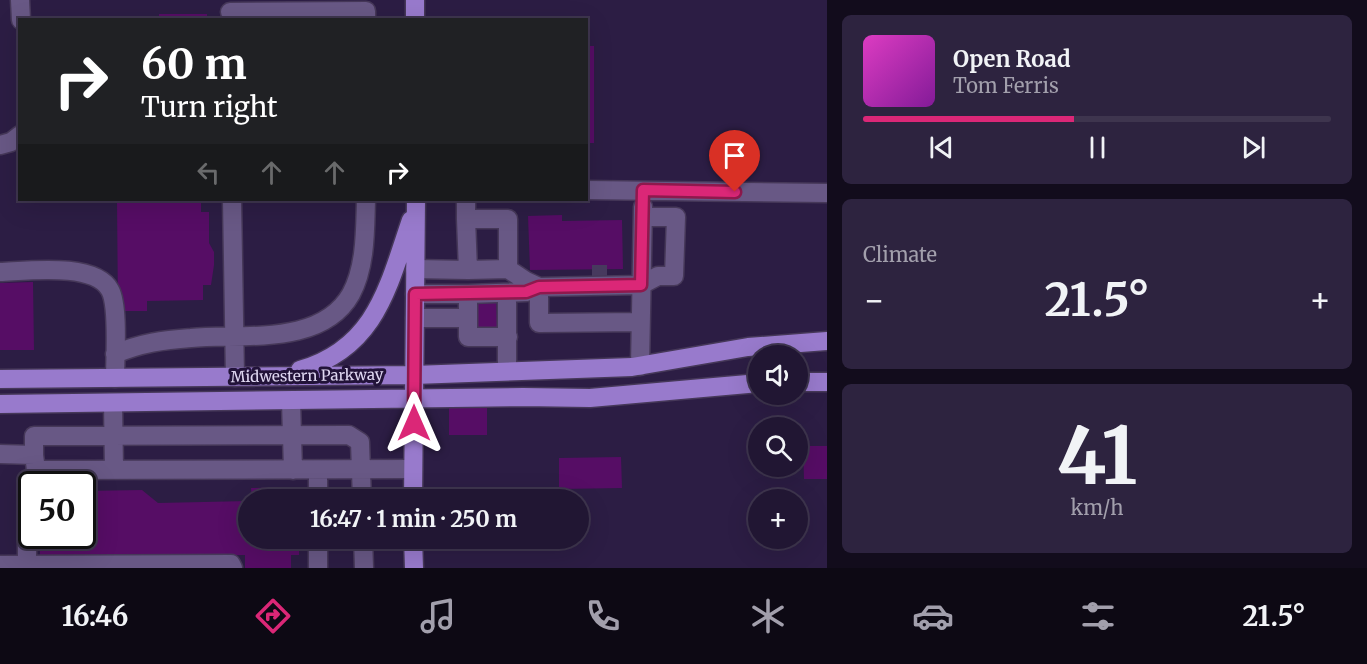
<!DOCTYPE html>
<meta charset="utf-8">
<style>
body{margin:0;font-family:Merriweather,serif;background:#2d233f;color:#f1f3f6;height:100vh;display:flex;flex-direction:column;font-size:22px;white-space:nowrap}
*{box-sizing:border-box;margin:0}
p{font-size:20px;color:#a29fac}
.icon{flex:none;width:33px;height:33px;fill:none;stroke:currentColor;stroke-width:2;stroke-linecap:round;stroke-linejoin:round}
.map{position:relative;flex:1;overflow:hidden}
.details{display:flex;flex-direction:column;gap:15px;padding:15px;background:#120c1c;width:540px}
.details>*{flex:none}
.hud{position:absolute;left:18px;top:18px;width:570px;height:183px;border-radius:0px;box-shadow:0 6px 24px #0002,0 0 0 2px #3e354e;background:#202124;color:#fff;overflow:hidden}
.tools{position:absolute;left:748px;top:345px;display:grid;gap:12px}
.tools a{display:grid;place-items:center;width:60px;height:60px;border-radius:50%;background:#211633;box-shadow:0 6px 24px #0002,0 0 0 2px #3e354e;font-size:30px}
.speed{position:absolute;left:18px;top:471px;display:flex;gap:12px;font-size:30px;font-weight:700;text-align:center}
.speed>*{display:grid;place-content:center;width:78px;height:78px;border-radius:50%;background:#211633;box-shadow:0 6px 24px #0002,0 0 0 2px #3e354e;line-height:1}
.speed .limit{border:3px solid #111;border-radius:9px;background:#fff;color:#111}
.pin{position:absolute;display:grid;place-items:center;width:51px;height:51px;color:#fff;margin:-62px -26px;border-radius:50% 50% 50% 0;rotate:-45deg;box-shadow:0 0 6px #0007}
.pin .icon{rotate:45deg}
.me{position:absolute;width:66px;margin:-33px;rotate:0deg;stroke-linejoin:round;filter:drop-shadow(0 0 4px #0008)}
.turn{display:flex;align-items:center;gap:21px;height:126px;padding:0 24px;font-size:27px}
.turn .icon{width:78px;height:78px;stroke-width:2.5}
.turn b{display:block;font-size:42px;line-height:51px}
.lanes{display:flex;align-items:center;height:57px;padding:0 24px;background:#0003;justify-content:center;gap:30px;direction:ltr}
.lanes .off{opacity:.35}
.big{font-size:45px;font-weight:700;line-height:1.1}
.details .tile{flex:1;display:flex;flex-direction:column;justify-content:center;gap:9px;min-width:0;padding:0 21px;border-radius:9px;background:#2d233f}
.details .dial{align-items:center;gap:0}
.dial b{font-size:78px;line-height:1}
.song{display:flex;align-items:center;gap:18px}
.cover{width:72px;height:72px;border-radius:9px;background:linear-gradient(135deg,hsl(310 70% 55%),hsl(290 70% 35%))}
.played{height:6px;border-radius:3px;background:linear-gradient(90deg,#db2777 45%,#3e354e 45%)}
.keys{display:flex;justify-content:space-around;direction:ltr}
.heat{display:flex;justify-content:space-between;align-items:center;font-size:33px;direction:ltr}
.trip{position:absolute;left:238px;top:489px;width:351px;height:60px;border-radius:30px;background:#211633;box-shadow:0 6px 24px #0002,0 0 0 2px #3e354e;font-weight:700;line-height:60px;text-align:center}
.dock{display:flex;height:96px;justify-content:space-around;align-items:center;background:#0d0914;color:#a29fac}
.dock .icon{width:42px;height:42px}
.dock .selected{color:#db2777}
.dock b{font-size:27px;color:#f1f3f6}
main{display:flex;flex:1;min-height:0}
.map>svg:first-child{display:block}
</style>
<main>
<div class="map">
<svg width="827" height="568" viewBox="0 0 827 568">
<rect width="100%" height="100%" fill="#2c1d44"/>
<path fill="#560d65" d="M159,14H207V20H159Z
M586,46H594V143H586Z
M117,200H201V212H209V243L214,252V265L211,285H203V300L147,301V311H118Z
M562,215V221L622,220L623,269L530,270L528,216Z
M33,282L34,350H0V283Z
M496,296L497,327L478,328L476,297Z
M487,407V435H449V408Z
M803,446H827V479H804Z
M621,457L622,488L559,489V458Z
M297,487L298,500H252L251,488Z
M142,490L158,503L249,501V538H299V555H291V568H245V555L40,558V536H82V491Z"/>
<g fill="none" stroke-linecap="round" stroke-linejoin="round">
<path stroke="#47395e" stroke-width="18" stroke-dasharray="18 9" stroke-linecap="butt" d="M592,274H607"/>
<g stroke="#463859" stroke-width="21">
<path id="minor" d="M20,0L21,20
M230,12L366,11V20
M0,145L11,142L20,135
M586,190L827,193
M232,200L235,377
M466,200V219H508V269L526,281L539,287L641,285L658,276H674L676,217H643
M466,219L468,270L508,269
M415,269L468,270
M0,272C27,271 95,262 110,290C119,306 115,358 115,378
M507,293V371
M415,294H468
M415,318H468V294L526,292L539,287V323L640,322
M468,318V337H508
M115,354C141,343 163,340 191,338C241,333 321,347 351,294C366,266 365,230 366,200
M640,366L643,207
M291,401L293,470
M113,403L114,470
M0,454L34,455L36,470L413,469
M34,455V436L349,435L360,442L362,500
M318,500V470
M363,538L364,568
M0,565L231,564L233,568
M27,565V489L36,470
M318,568V538"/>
</g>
<g stroke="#463859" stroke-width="21">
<path id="major" d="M415,0V20
M300,370C376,348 388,287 411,220
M0,379L414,375L632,367L748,347L827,341
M798,382H827
M0,404L523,397L590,398L759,383
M413,500L416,200
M413,538L414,568"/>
</g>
<use href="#minor" stroke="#685885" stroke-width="18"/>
<use href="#major" stroke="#987acc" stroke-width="18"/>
</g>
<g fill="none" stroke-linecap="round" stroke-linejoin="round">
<g stroke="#8e194d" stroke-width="15">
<path id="route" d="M414,423L415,294L526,292L539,287L641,285L643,190L735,192"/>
</g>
<use href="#route" stroke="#db2777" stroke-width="10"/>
</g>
<g text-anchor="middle" stroke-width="6" stroke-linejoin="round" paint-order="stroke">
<g font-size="15" fill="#e0d8f2" stroke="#221339">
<text transform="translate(307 376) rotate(-1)" y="5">Midwestern Parkway</text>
</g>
</g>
</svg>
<div class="tools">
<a><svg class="icon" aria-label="sound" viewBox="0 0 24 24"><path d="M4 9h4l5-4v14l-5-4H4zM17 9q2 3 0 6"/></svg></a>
<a><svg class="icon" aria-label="search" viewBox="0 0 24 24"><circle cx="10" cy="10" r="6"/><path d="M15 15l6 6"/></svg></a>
<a>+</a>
</div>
<div class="speed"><div class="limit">50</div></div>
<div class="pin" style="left:735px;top:192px;background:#d93025"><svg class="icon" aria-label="arrive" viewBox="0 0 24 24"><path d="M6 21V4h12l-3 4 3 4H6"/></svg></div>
<svg class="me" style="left:414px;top:423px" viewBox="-20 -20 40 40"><path d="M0-17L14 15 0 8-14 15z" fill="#db2777" stroke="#fff" stroke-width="4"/></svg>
<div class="trip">16:47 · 1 min · 250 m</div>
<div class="hud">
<div class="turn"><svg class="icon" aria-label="right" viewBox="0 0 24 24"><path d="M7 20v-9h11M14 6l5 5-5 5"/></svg><div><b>60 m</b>Turn right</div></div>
<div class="lanes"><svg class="icon off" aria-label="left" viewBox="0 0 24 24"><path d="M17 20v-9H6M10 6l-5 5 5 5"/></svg><svg class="icon off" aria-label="ahead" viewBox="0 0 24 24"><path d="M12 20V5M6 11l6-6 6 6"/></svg><svg class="icon off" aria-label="ahead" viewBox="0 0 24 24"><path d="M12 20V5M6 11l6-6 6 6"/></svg><svg class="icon" aria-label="right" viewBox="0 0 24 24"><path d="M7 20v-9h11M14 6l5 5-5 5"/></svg></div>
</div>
</div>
<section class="details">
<div class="tile">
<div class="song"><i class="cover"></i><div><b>Open Road</b><p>Tom Ferris</p></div></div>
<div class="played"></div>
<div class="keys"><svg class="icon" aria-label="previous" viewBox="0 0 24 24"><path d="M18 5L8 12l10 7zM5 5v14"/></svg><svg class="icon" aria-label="pause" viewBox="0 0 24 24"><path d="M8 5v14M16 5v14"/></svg><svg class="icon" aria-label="next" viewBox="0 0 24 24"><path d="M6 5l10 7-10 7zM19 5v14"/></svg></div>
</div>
<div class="tile"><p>Climate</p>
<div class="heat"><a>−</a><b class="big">21.5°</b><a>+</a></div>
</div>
<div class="tile dial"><b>41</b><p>km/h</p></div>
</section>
</main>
<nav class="dock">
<b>16:46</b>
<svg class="icon selected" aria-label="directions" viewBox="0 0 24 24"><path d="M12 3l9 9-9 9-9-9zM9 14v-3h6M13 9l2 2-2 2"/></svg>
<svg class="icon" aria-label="music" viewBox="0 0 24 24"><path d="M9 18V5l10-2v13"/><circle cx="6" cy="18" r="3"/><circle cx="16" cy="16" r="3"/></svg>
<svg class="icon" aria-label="phone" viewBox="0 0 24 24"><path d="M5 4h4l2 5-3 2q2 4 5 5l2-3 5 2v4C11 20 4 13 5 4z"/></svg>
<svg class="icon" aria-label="climate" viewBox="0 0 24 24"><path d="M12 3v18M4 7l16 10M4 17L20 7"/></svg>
<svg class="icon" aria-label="car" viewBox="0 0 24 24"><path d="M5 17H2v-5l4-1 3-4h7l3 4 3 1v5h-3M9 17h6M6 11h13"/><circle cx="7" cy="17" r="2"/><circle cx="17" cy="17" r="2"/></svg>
<svg class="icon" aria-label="filters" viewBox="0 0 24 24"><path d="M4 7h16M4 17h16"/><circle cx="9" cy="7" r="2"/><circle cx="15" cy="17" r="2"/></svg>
<b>21.5°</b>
</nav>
